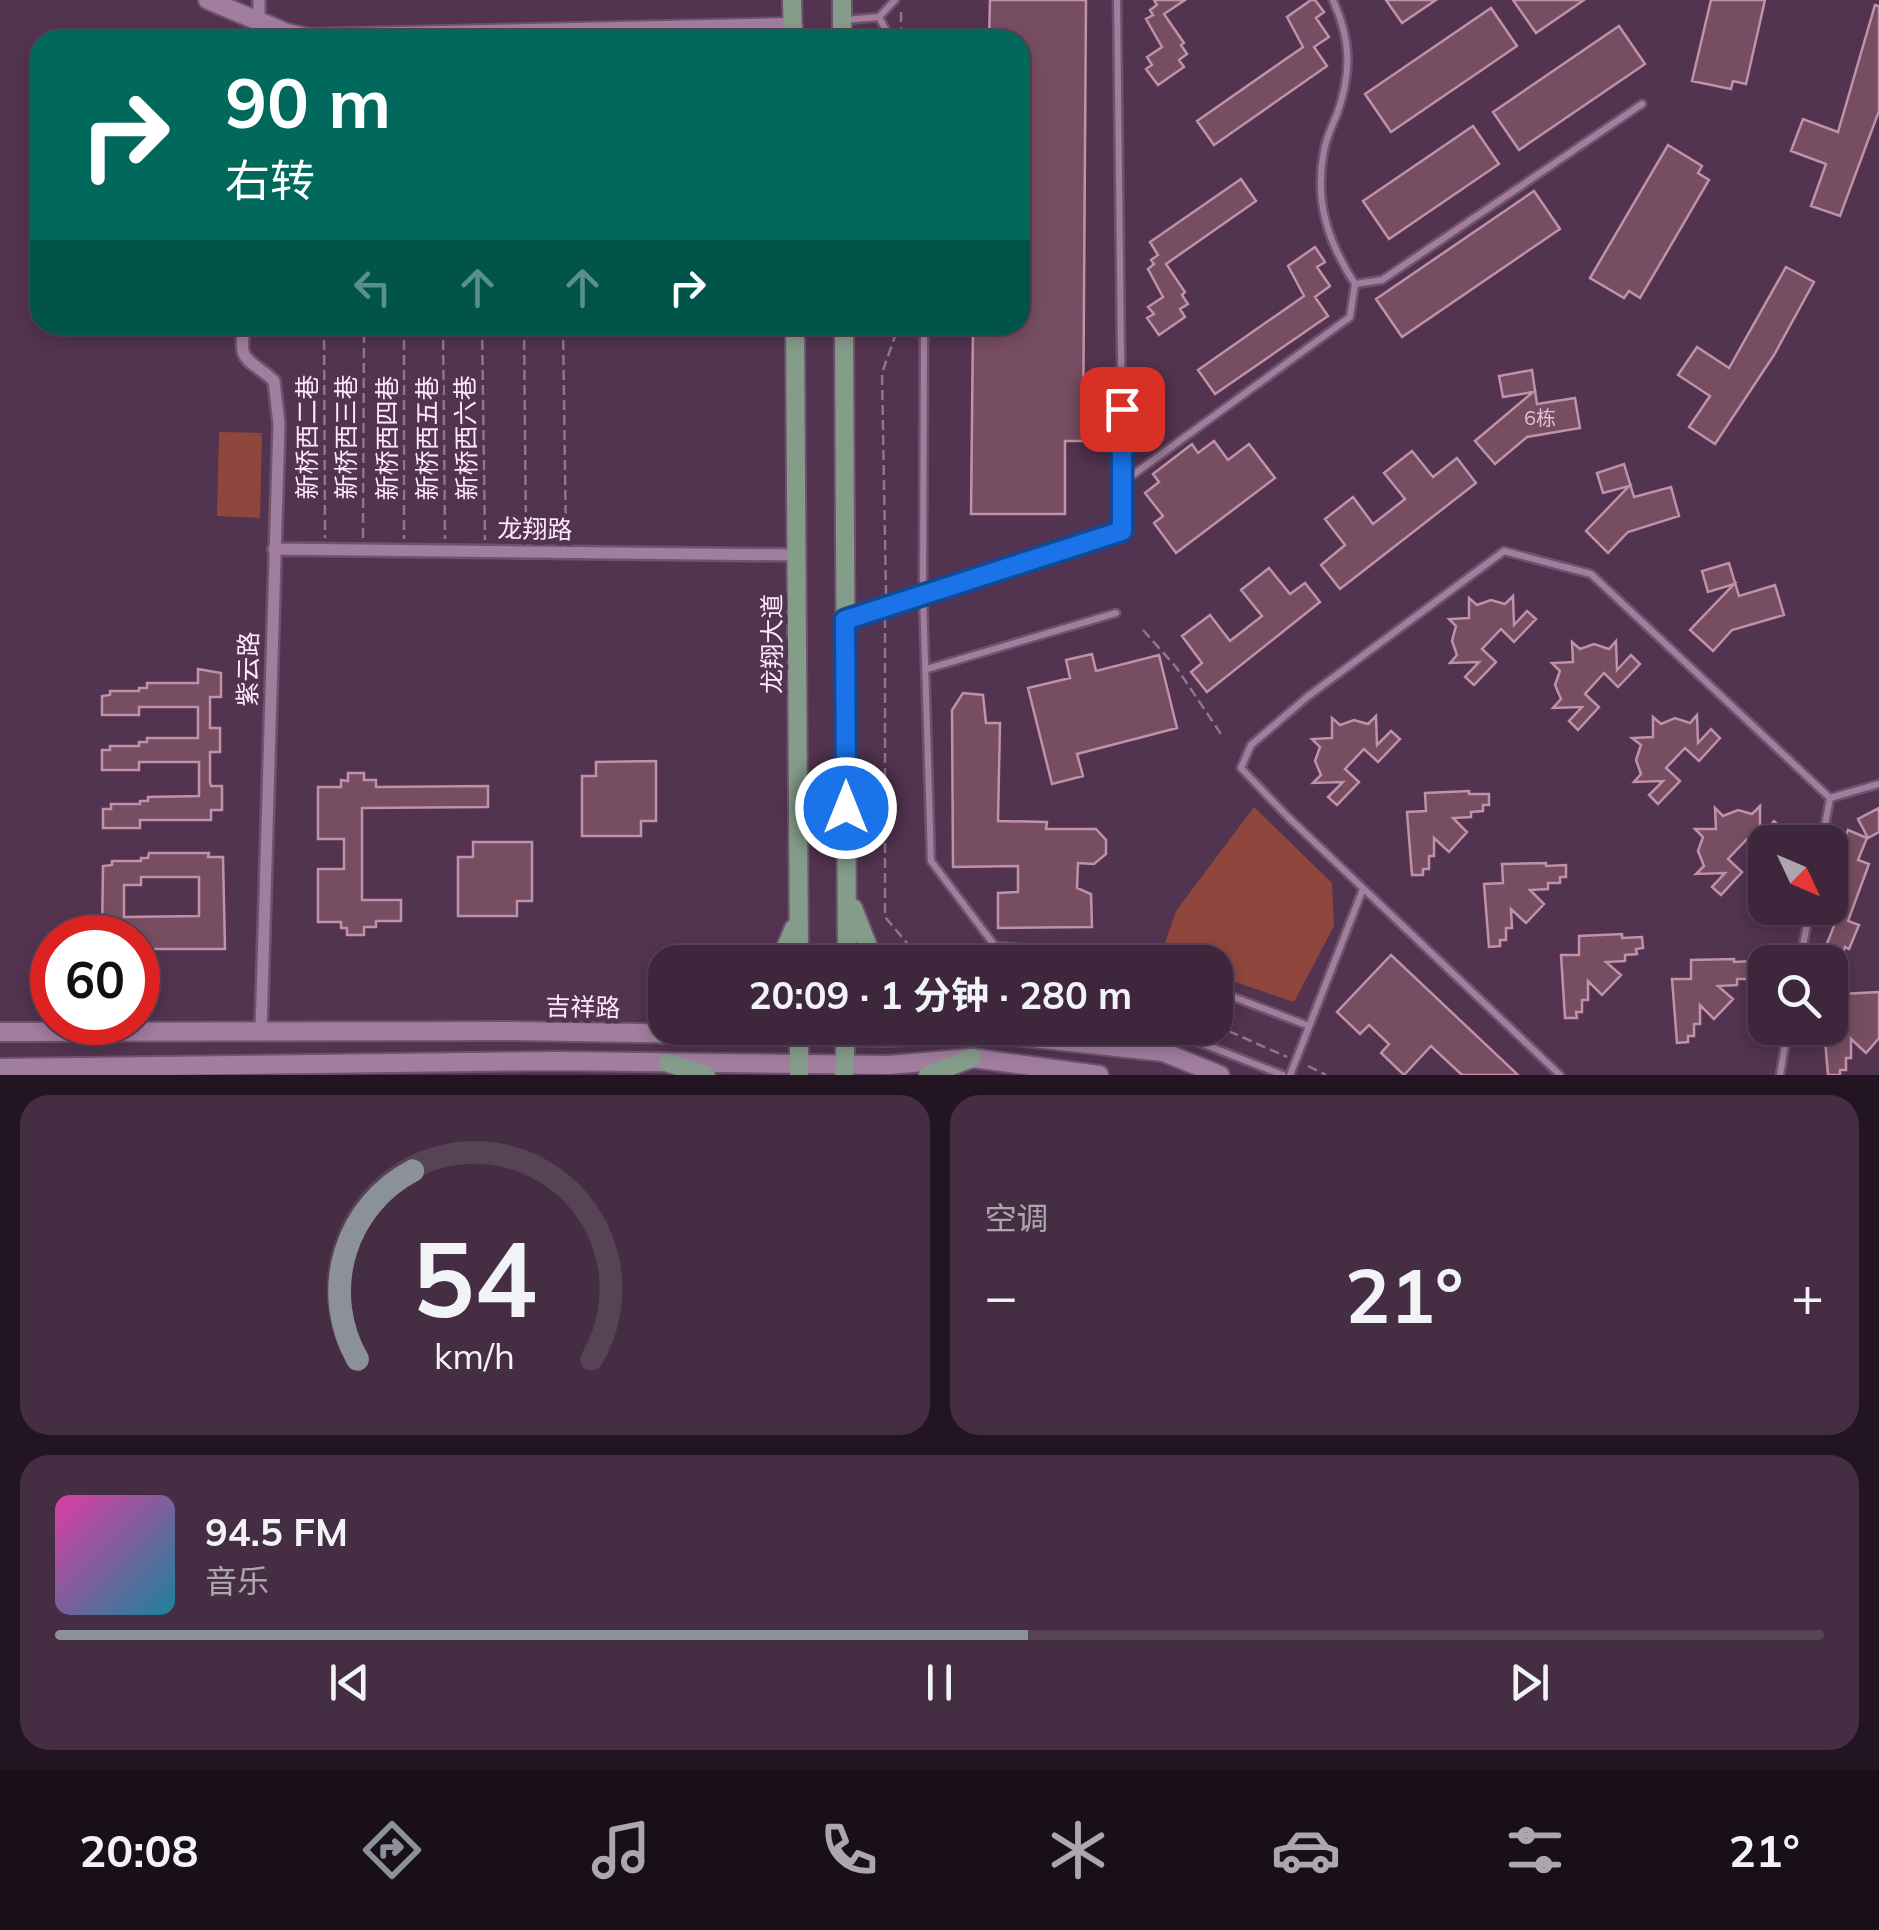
<!DOCTYPE html>
<html lang="zh">
<meta charset="utf-8">
<style>
body{margin:0;font-family:Mulish,"Noto Sans SC",sans-serif;background:#452e43;color:#f1f3f6;height:100vh;display:flex;flex-direction:column;font-size:38px;white-space:nowrap}
*{box-sizing:border-box;margin:0}
p{font-size:32px;color:#ada5af}
.icon{flex:none;width:55px;height:55px;fill:none;stroke:currentColor;stroke-width:2;stroke-linecap:round;stroke-linejoin:round}
.map{position:relative;height:1075px;overflow:hidden}
.side{display:flex;flex-direction:column;gap:20px;padding:20px;background:#221521;flex:1}
.side>*{flex:none}
.banner{position:absolute;left:30px;top:30px;width:1000px;height:305px;border-radius:30px;box-shadow:0 5px 15px #0003,0 0 0 2px #574356;background:#00695c;color:#fff;overflow:hidden}
.needle{width:65px;rotate:134deg}
.tools{position:absolute;left:1748px;top:825px;display:grid;gap:20px}
.tools a{display:grid;place-items:center;width:100px;height:100px;border-radius:20px;background:#3e263c;box-shadow:0 5px 15px #0003,0 0 0 2px #574356;font-size:50px}
.speed{position:absolute;left:30px;top:915px;display:flex;gap:20px;font-size:50px;font-weight:700;text-align:center}
.speed>*{display:grid;place-content:center;width:130px;height:130px;border-radius:50%;background:#3e263c;box-shadow:0 5px 15px #0003,0 0 0 2px #574356;line-height:1}
.speed .limit{border:15px solid #d22;background:#fff;color:#111}
.pin{position:absolute;display:grid;place-items:center;width:85px;height:85px;color:#fff;margin:-42px;border-radius:20px;box-shadow:0 5px 15px #0006}
.me{position:absolute;width:110px;margin:-55px;rotate:0deg;stroke-linejoin:round;filter:drop-shadow(0 0 8px #0008)}
.turn{display:flex;align-items:center;gap:35px;height:210px;padding:0 30px;font-size:45px}
.turn .icon{width:130px;height:130px;stroke-width:2.5}
.turn b{display:block;font-size:70px;line-height:85px}
.lanes{display:flex;align-items:center;height:95px;padding:0 30px;background:#0003;justify-content:center;gap:50px;direction:ltr}
.lanes .off{opacity:.35}
.big{font-size:75px;font-weight:700;line-height:1.1}
.side .card{flex:1;display:flex;flex-direction:column;justify-content:center;gap:15px;min-width:0;padding:0 35px;border-radius:30px;background:#452e43}
.side .dial{align-items:center;gap:0}
.dial svg{height:260px;overflow:visible;fill:none;stroke:#574356;stroke-width:7;stroke-linecap:round;text-anchor:middle}
.dial text{fill:#f1f3f6;stroke:none}
.song{display:flex;align-items:center;gap:30px}
.cover{width:120px;height:120px;border-radius:15px;background:linear-gradient(135deg,hsl(320 70% 55%),hsl(190 70% 35%))}
.played{height:10px;border-radius:5px;background:linear-gradient(90deg,#8c9099 55%,#574356 55%)}
.keys{display:flex;justify-content:space-around;direction:ltr}
.heat{display:flex;justify-content:space-between;align-items:center;font-size:55px;direction:ltr}
.side .tiles{flex:1;display:grid;gap:20px;grid-template-columns:1fr 1fr}
.card:last-child{grid-column:span 2}
.trip{position:absolute;left:648px;top:945px;width:585px;height:100px;border-radius:30px;background:#3e263c;box-shadow:0 5px 15px #0003,0 0 0 2px #574356;font-weight:700;line-height:100px;text-align:center}
.dock{display:flex;height:160px;justify-content:space-around;align-items:center;background:#190f18;color:#ada5af}
.dock .icon{width:70px;height:70px}
.dock .on{color:#8c9099}
.dock b{font-size:45px;color:#f1f3f6}
.map>svg:first-child{display:block}
</style>
<div class="map">
<svg width="1879" height="1075" viewBox="0 0 1879 1075">
<rect width="100%" height="100%" fill="#523350"/>
<path fill="#8e463d" d="M219,432L262,433L260,518L217,516Z
M1254,807L1332,883L1334,926L1294,1002L1215,975V962H1177L1160,957L1176,911Z"/>
<path fill="#774d61" stroke="#c091a8" stroke-width="2.5" fill-rule="evenodd" d="M990,0H1086L1083,441H1065V514H971L973,325H1020V40H989Z
M1154,0H1185L1164,14L1184,43L1181,45L1187,54L1179,60L1184,67L1158,85L1146,69L1152,65L1147,57L1162,47L1146,19L1153,15L1150,10L1157,5Z
M1311,0H1315L1324,12L1316,18L1329,37L1314,47L1327,66L1214,145L1197,121L1303,47L1287,17Z
M1386,0H1436L1402,23Z
M1513,0H1584L1536,33Z
M1711,0H1765L1746,84L1733,81L1731,89L1692,81Z
M1875,5L1879,6V111L1840,216L1811,206L1826,164L1791,151L1803,119L1838,132Z
M1491,8L1517,46L1391,132L1365,94Z
M1619,26L1645,64L1519,150L1493,112Z
M1473,126L1499,164L1389,239L1363,201Z
M1668,145L1702,166L1698,173L1709,180L1640,298L1629,291L1624,298L1590,278Z
M1241,179L1256,201L1166,264L1185,292L1182,295L1188,304L1180,309L1185,317L1159,335L1147,318L1154,314L1148,307L1163,297L1148,269L1154,264L1151,260L1158,255L1150,242Z
M1534,191L1560,229L1402,337L1376,299Z
M1315,247L1325,262L1317,267L1330,286L1315,297L1328,316L1215,394L1198,370L1304,296L1288,266Z
M1786,267L1814,282L1774,355L1715,444L1689,427L1710,396L1678,375L1697,347L1729,368Z
M1532,370L1537,404L1575,398L1580,428L1527,437L1495,464L1475,441L1533,392L1503,397L1499,376Z
M1214,441L1228,460L1249,444L1275,478L1176,553L1154,523L1163,516L1145,493L1159,482L1153,474L1192,444L1198,453Z
M1412,451L1433,477L1457,458L1476,483L1340,589L1321,565L1345,545L1325,519L1353,497L1373,524L1405,499L1384,473Z
M1624,464L1634,497L1671,487L1679,516L1628,532L1608,553L1586,531L1629,486L1603,493L1597,473Z
M1729,563L1739,596L1775,585L1784,615L1732,630L1713,651L1690,630L1734,584L1708,592L1702,571Z
M1269,568L1290,594L1305,583L1320,602L1207,692L1191,672L1202,663L1182,636L1210,615L1230,641L1262,616L1241,590Z
M1513,596L1514,625L1527,611L1536,619L1514,642L1501,629L1482,649L1496,662L1474,685L1465,677L1479,662L1450,663L1457,655L1452,641L1456,626L1449,619L1469,618V598L1477,605L1491,600L1505,604Z
M1616,641L1617,670L1631,655L1640,664L1618,687L1604,673L1585,694L1599,707L1578,730L1569,721L1582,707L1553,708L1561,699L1555,685L1560,671L1552,663L1573,662L1572,642L1580,649L1594,644L1609,649Z
M1092,654L1096,671L1159,655L1177,728L1077,754L1083,776L1052,784L1028,688L1070,678L1066,660Z
M198,669L221,673V697H210V728H220V752H210V782L211,786H222V810H211V820H140V828H103V809H111V804H140V801H148V797L199,796V762H139V770H102V750H110V746H139V742H147V738H198V707H139V715H102V696L110,695V691H139V688H147V683H198Z
M963,693L983,695L986,723H1000L998,821L1047,822L1046,829H1096L1106,840V854L1094,864L1078,863L1077,888L1091,894L1092,927L998,928V893L1018,892V866L953,867L952,710Z
M1697,715L1698,743L1711,729L1720,738L1699,761L1685,748L1666,768L1680,781L1658,804L1649,795L1663,781L1634,782L1641,774L1636,760L1641,745L1632,738L1653,737V717L1661,724L1675,718L1690,723Z
M1376,716L1377,745L1391,731L1400,739L1378,762L1364,749L1345,769L1359,782L1337,805L1328,797L1343,782L1313,783L1321,775L1315,761L1320,747L1312,739L1332,738V718L1340,725L1354,720L1368,724Z
M656,761V821H641V836H582V776H596V762Z
M348,773H364V780H376V787L488,786V807L362,808V900H401V921H376V927H364V935H347V928H341V922H318V869H344V839H318V787H341V780L348,781Z
M1469,791V794H1489V805H1483V811L1471,812V817L1453,818L1467,832L1449,852L1434,838V856H1429V869H1423V875H1412L1407,812L1426,811L1425,793Z
M1760,806V836L1774,821L1783,830L1771,842H1765L1761,852L1747,839L1728,859L1742,872L1721,895L1712,887L1725,873L1696,874L1704,866L1698,851L1703,837L1695,829H1716L1715,808L1723,816L1738,810L1752,814Z
M1879,808V832L1868,838L1858,819Z
M1848,830L1867,838L1858,860L1869,864L1848,921L1859,925L1849,949L1845,947L1839,962L1822,956L1834,926L1825,922L1844,865L1835,861Z
M473,842H532V901H517V916H458V857H473Z
M149,853H209L208,857H223L225,949H138V938H102L103,866L112,865V861H141V858H148ZM141,877H199V916L124,917V885H141Z
M1546,863V866L1566,865V877H1560V883H1548V889L1530,890L1544,904L1526,923L1511,909L1512,928H1506V940H1500V946L1489,947L1484,884L1503,883L1502,864Z
M1622,934V938L1642,937L1643,948L1636,949L1637,954L1625,955V961L1606,962L1621,975L1602,995L1588,981V1000H1582V1012H1576L1577,1018H1565L1561,955H1579V936Z
M1391,955L1518,1075H1462L1431,1046L1404,1075L1381,1053L1389,1044L1369,1025L1360,1034L1337,1012Z
M1734,959V962L1754,961L1755,972L1748,973L1749,979H1737V985L1718,986L1733,999L1714,1019L1700,1005V1024H1694V1036H1688V1042L1677,1043L1672,979H1691V960Z
M1879,992V1038L1866,1053L1851,1039V1058H1846V1070H1840V1075H1828L1824,1028H1830V1013H1842V994Z"/>
<g fill="none" stroke-linecap="round" stroke-linejoin="round">
<g stroke="#6e536c" stroke-width="11">
<path id="lane" d="M846,20L879,17
M891,40L879,17L895,0
M1355,284L1382,280L1642,104
M924,325L923,595L931,861L995,946L1133,958L1143,962
M1123,482L1350,317L1355,284C1328,242 1314,201 1324,151C1326,138 1332,126 1337,114C1352,72 1351,40 1333,0
M846,620L1123,531L1117,0
M927,669L1116,613
M1830,798L1879,784
M1800,962L1810,908
M1215,990L1309,1026
M1162,1028L1283,1075
M1290,1075L1363,889
M1560,1075L1288,817L1241,768L1251,745L1307,697L1504,551L1591,574L1830,798L1822,842
M1780,1075L1788,1028"/>
</g>
<g stroke="#6e536c" stroke-width="16">
<path id="street" d="M259,0V22
M245,325C236,364 250,358 274,381L279,424L261,1031
M274,549L796,555"/>
</g>
<g stroke="#6e536c" stroke-width="22">
<path id="secondary" d="M208,0L287,33L309,38L793,27
M0,1032L511,1031L889,1037L977,1032L1163,1052L1220,1075
M0,1068L557,1061L888,1065L972,1058L1099,1075"/>
</g>
<g stroke="#6e536c" stroke-width="22">
<path id="primary" d="M792,0L793,40
M842,0V40
M795,325L799,962
M844,325L847,962
M853,908L874,962
M780,962L794,928
M799,1028V1075
M966,1028L977,1032
M662,1034L698,1028
M668,1063L706,1075
M844,1075L846,1028
M928,1075L972,1058"/>
</g>
<path stroke="#90758e" stroke-width="2.5" stroke-dasharray="10 5" stroke-linecap="butt" d="M901,12V34
M324,325L325,538
M404,325V539
M443,325L445,539
M482,325L485,540
M524,325L526,540
M563,325L566,541
M363,538L364,325
M886,595L882,373L899,325
M885,618V917L923,962
M1143,630L1176,667L1221,734
M1215,1025L1287,1057
M1308,1066L1326,1075"/>
<use href="#lane" stroke="#a17d9e" stroke-width="6"/>
<use href="#street" stroke="#a17d9e" stroke-width="11"/>
<use href="#secondary" stroke="#a17d9e" stroke-width="18"/>
<use href="#primary" stroke="#859c8a" stroke-width="18"/>
</g>
<g fill="none" stroke-linecap="round" stroke-linejoin="round">
<g stroke="#114b97" stroke-width="25">
<path id="route" d="M846,808L845,620L1122,531V409"/>
</g>
<use href="#route" stroke="#1a73e8" stroke-width="18"/>
</g>
<g text-anchor="middle" stroke-width="10" stroke-linejoin="round" paint-order="stroke">
<g font-size="20" fill="#dcc2d4">
<text x="1540" y="425">6栋</text>
</g>
<g font-size="25" fill="#fde9fb" stroke="#523350">
<text transform="translate(307 437) rotate(-90)" y="9">新桥西二巷</text>
<text transform="translate(346 437) rotate(-90)" y="9">新桥西三巷</text>
<text transform="translate(387 438) rotate(-90)" y="9">新桥西四巷</text>
<text transform="translate(427 438) rotate(-90)" y="9">新桥西五巷</text>
<text transform="translate(466 438) rotate(-91)" y="9">新桥西六巷</text>
<text transform="translate(535 529) rotate(1)" y="9">龙翔路</text>
<text transform="translate(772 644) rotate(-90)" y="9">龙翔大道</text>
<text transform="translate(248 669) rotate(-89)" y="9">紫云路</text>
<text transform="translate(583 1007) rotate(1)" y="9">吉祥路</text>
</g>
</g>
</svg>
<div class="tools">
<a><svg class="needle" viewBox="-14 -14 28 28"><path d="M0-13l5 13h-10z" fill="#e53935"/><path d="M0 13l5-13h-10z" fill="#ada5af"/></svg></a>
<a><svg class="icon" aria-label="search" viewBox="0 0 24 24"><circle cx="10" cy="10" r="6"/><path d="M15 15l6 6"/></svg></a>
</div>
<div class="speed"><div class="limit">60</div></div>
<div class="pin" style="left:1122px;top:409px;background:#d93025"><svg class="icon" aria-label="arrive" viewBox="0 0 24 24"><path d="M6 21V4h12l-3 4 3 4H6"/></svg></div>
<svg class="me" style="left:846px;top:808px" viewBox="-20 -20 40 40"><circle r="17" fill="#1a73e8" stroke="#fff" stroke-width="3"/><path d="M0-11L8 9 0 5-8 9z" fill="#fff"/></svg>
<div class="trip">20:09 · 1 分钟 · 280 m</div>
<div class="banner">
<div class="turn"><svg class="icon" aria-label="right" viewBox="0 0 24 24"><path d="M7 20v-9h11M14 6l5 5-5 5"/></svg><div><b>90 m</b>右转</div></div>
<div class="lanes"><svg class="icon off" aria-label="left" viewBox="0 0 24 24"><path d="M17 20v-9H6M10 6l-5 5 5 5"/></svg><svg class="icon off" aria-label="ahead" viewBox="0 0 24 24"><path d="M12 20V5M6 11l6-6 6 6"/></svg><svg class="icon off" aria-label="ahead" viewBox="0 0 24 24"><path d="M12 20V5M6 11l6-6 6 6"/></svg><svg class="icon" aria-label="right" viewBox="0 0 24 24"><path d="M7 20v-9h11M14 6l5 5-5 5"/></svg></div>
</div>
</div>
<section class="side">
<div class="tiles">
<div class="card dial"><svg viewBox="0 0 100 80">
<path d="M14 69A42 42 0 1 1 86 69"/>
<path d="M14 69A42 42 0 0 1 31 11" stroke="#8c9099"/>
<text x="50" y="56" font-size="32" font-weight="700">54</text>
<text x="50" y="72" font-size="11">km/h</text>
</svg></div>
<div class="card"><p>空调</p>
<div class="heat"><a>−</a><b class="big">21°</b><a>+</a></div>
</div>
<div class="card">
<div class="song"><i class="cover"></i><div><b>94.5 FM</b><p>音乐</p></div></div>
<div class="played"></div>
<div class="keys"><svg class="icon" aria-label="previous" viewBox="0 0 24 24"><path d="M18 5L8 12l10 7zM5 5v14"/></svg><svg class="icon" aria-label="pause" viewBox="0 0 24 24"><path d="M8 5v14M16 5v14"/></svg><svg class="icon" aria-label="next" viewBox="0 0 24 24"><path d="M6 5l10 7-10 7zM19 5v14"/></svg></div>
</div>
</div>
</section>
<nav class="dock">
<b>20:08</b>
<svg class="icon on" aria-label="directions" viewBox="0 0 24 24"><path d="M12 3l9 9-9 9-9-9zM9 14v-3h6M13 9l2 2-2 2"/></svg>
<svg class="icon" aria-label="music" viewBox="0 0 24 24"><path d="M9 18V5l10-2v13"/><circle cx="6" cy="18" r="3"/><circle cx="16" cy="16" r="3"/></svg>
<svg class="icon" aria-label="phone" viewBox="0 0 24 24"><path d="M5 4h4l2 5-3 2q2 4 5 5l2-3 5 2v4C11 20 4 13 5 4z"/></svg>
<svg class="icon" aria-label="climate" viewBox="0 0 24 24"><path d="M12 3v18M4 7l16 10M4 17L20 7"/></svg>
<svg class="icon" aria-label="car" viewBox="0 0 24 24"><path d="M5 17H2v-5l4-1 3-4h7l3 4 3 1v5h-3M9 17h6M6 11h13"/><circle cx="7" cy="17" r="2"/><circle cx="17" cy="17" r="2"/></svg>
<svg class="icon" aria-label="filters" viewBox="0 0 24 24"><path d="M4 7h16M4 17h16"/><circle cx="9" cy="7" r="2"/><circle cx="15" cy="17" r="2"/></svg>
<b>21°</b>
</nav>
